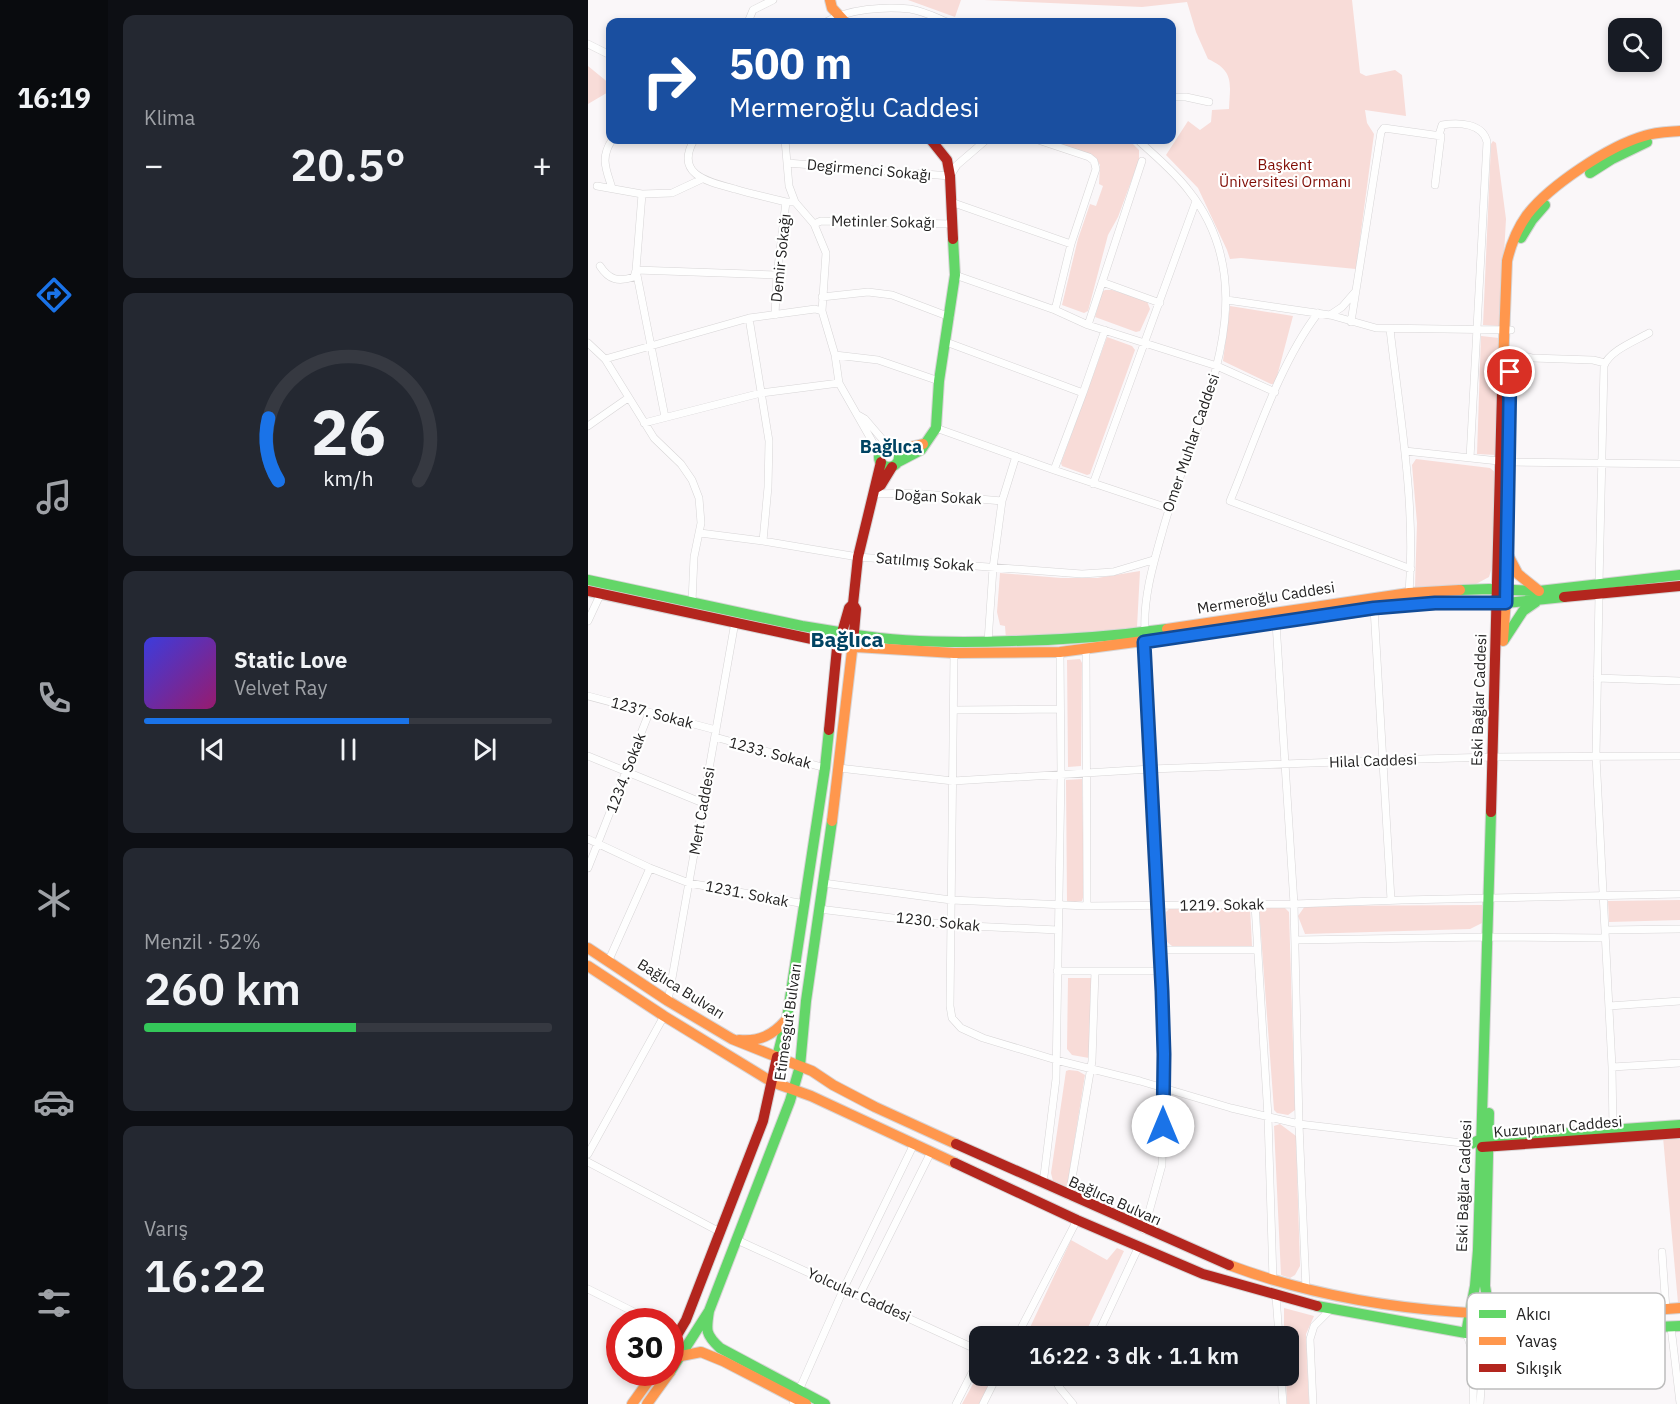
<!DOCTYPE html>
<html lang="tr">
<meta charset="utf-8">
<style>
body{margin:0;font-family:"IBM Plex Sans",sans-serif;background:#242831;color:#f1f3f6;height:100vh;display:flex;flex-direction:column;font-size:22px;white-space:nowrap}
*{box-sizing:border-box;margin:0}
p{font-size:20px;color:#9ea1a6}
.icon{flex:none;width:33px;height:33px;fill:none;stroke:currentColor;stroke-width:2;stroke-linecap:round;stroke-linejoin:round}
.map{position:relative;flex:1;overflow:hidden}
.panel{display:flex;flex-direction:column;gap:15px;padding:15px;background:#0d0f14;width:480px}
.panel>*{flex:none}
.hud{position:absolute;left:18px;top:18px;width:570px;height:126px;border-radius:12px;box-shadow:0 3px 9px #0003;background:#1a4fa0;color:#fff;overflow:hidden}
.fabs{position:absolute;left:1020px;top:18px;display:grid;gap:12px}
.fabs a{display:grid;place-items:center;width:54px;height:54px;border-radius:12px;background:#171b24;box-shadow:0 3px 9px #0003;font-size:30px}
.speed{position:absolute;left:18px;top:1308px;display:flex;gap:12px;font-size:30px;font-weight:700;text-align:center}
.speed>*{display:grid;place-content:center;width:78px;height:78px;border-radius:50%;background:#171b24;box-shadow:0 3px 9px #0003;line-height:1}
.speed .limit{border:9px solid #d22;background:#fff;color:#111}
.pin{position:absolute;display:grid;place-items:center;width:51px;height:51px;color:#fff;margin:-26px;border:3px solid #fff;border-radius:50%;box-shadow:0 2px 6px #0007}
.me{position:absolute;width:66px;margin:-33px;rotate:0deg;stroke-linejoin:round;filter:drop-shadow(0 0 4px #0008)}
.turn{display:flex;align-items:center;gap:21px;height:126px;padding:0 24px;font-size:27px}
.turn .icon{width:78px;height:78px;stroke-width:2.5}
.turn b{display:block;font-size:42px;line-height:51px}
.big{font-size:45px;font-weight:600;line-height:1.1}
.panel .card{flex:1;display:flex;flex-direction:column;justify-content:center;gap:9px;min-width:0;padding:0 21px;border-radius:12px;background:#242831}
.panel .dial{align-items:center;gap:0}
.dial svg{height:156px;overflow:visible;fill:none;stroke:#363941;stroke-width:7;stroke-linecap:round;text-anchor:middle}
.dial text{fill:#f1f3f6;stroke:none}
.song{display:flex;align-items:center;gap:18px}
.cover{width:72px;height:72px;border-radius:9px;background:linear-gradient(135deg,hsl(240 70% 55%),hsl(320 70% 35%))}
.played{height:6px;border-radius:3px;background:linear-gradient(90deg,#1a73e8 65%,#363941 65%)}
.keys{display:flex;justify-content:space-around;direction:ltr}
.heat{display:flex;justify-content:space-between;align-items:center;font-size:33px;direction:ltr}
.charge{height:9px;border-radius:4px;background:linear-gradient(90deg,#34c759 52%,#363941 0)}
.trip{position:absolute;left:381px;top:1326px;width:330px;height:60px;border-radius:12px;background:#171b24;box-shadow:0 3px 9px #0003;font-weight:600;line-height:60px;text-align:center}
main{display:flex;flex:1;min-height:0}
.tab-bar{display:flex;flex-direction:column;width:108px;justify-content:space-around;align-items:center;background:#090b0e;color:#9ea1a6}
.tab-bar .icon{width:42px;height:42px}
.tab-bar .active{color:#1a73e8}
.tab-bar b{font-size:27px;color:#f1f3f6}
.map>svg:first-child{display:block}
</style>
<main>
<nav class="tab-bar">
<b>16:19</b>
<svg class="icon active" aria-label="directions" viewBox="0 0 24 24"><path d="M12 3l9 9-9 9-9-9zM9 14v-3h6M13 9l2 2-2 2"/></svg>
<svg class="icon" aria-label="music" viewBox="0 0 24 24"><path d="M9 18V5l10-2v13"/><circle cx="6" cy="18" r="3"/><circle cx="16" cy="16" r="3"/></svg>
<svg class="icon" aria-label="phone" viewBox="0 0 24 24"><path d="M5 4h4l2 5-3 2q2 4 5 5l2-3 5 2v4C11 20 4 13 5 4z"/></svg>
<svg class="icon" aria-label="climate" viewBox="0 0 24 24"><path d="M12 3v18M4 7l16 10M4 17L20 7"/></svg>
<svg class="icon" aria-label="car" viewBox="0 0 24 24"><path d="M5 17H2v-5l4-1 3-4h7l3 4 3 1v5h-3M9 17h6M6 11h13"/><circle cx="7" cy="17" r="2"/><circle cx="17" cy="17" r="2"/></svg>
<svg class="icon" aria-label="filters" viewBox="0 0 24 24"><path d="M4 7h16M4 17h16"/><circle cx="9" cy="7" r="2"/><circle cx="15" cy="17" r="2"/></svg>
</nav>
<section class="panel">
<div class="card"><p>Klima</p>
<div class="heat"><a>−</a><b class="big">20.5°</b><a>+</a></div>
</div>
<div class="card dial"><svg viewBox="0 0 100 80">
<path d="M14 69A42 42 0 1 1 86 69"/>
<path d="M14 69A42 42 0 0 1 9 37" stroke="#1a73e8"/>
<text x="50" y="56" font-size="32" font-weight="700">26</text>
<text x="50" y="72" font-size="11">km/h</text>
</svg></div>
<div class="card">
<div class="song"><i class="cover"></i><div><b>Static Love</b><p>Velvet Ray</p></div></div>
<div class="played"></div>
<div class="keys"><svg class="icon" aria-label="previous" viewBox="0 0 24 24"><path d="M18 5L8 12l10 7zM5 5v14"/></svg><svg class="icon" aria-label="pause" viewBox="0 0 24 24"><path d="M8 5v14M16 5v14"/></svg><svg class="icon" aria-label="next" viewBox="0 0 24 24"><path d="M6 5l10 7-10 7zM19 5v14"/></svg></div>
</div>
<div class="card"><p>Menzil · 52%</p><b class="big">260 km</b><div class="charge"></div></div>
<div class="card"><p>Varış</p><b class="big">16:22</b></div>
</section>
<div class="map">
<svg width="1092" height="1404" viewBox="0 0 1092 1404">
<rect width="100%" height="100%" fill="#faf7f9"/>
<path fill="#f8dcd8" d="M320,0H373L367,17Z
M396,0H764L772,73L778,76L807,70L814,75L818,116L777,110L779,123L786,134L768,269L653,258L642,259L639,250L610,188L578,155L600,121L612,130L623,122L624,110L641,109C642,84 647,71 620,59L608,32L599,2L554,7Z
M0,66L22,84V91L0,104Z
M458,140H541L551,150V160L530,217L520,235L500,311L496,313L474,305L490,239L502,204L508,206L515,186L511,184L512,165L507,157Z
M905,141L908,143L918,219L912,326L895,325L903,144Z
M517,290H524L559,301L562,309L552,331L548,332L507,317L514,292Z
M642,306L705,316L687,384H683L635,361Z
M893,336L911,338L908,455L889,454Z
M519,337L544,346L547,350L502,474L499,475L474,466L473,463Z
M828,459L902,468L908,473L906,561L901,577L888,584L827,587L829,523L824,465Z
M552,571L549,627L524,631L418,639L417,626L412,625L409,612L412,573L473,578H509Z
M492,659L494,663L493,766L480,767L479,660Z
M494,779L496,894L494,901L479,903L478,780Z
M1092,900V920L1021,922L1020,901Z
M894,905V923L882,929L717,934L710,916L717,906Z
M696,907L701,912L707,1110L700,1115L689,1113L686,1110L671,908Z
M662,908L664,946H584L579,942L578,912L581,909Z
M480,978H503L501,1058L484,1055L479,1049Z
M481,1070L490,1071L497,1075L479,1187L465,1181L463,1173L478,1071Z
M692,1124L708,1136L712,1266L707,1275L702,1278L693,1275L686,1126Z
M1092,1136V1303H1090L1075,1137Z
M483,1240L519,1260L529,1248L536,1251L496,1336H438Z
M696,1308L726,1316L718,1334L721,1404H699L698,1376H700V1336H696Z
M391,1373L392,1376H408L393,1404H374Z"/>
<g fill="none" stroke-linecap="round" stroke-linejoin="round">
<g stroke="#d7d5d6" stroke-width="8">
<path id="street" d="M160,22L165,10L185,0
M238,22C260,9 297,6 322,9C335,11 347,17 359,22
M0,44L22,55
M584,97H598L621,102
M851,135L854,125C870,122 895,123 899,142L882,458
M106,140C86,175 121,182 147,189C164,194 181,198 198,202H207
M197,140L201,186L207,202L226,224L238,253L234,311L247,355L251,383L292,455
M450,140L501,157L506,161L508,169L483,244L467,310
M550,140C567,156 587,172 601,191C685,297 603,424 574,533C565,565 555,598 557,632
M199,163L362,176L369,165L398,140
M9,186L54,194L84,193L114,179
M24,188C18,169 12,158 24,140
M54,194L48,270L77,417
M363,202L483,244
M226,224L233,221L364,224
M12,266C21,280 30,282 46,277L48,270L189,275
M367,275L467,310L500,325L629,366L687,392
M514,282L572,303
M234,297L280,292L304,295L362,317
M639,300L742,315L788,328L923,330
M730,313C691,364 667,441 642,501L823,569
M187,315L189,275L198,202
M742,315L754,307L767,292
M161,318L181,441L180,487L175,541L270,557L494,574L525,572L565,560
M763,322L793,132L796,128L853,136L847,185
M500,325L554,161
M802,329C812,418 828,503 821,593
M358,342L495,393L517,330
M0,343L17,359L66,438L93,464L104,480L111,498L113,523L106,557L104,602
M922,353L944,358L1005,360L1017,363
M247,355L290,360L351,381
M17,359L161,318L227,309L234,311
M270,415L277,419L301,447
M56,423L173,393L251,383
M0,426L40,398
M348,428L466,470L580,508
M817,451L920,462L1092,464
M466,470L495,393
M505,484L608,201
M286,494L324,493L414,501
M112,533L175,541
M1011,584L1016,366C1021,351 1047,341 1061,333
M1011,595L1008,756L1024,1067L1025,1130
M786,608L803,900
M0,621L13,593
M688,623L706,904L711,1124L718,1289
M400,642L405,568L414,501L428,456
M498,650L499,906
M366,653L362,1006L364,1018L373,1028L395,1038L468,1060L552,1081L643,1108L711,1124L883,1144
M1009,678L1092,681
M0,696L128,730
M366,710L472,709
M127,737L237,768
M0,756L115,803
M251,768L365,781L563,769L832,759L904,757L1092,756
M0,839L62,868L101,883L217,904
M0,868L61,713
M235,883L363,900L499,906L706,904L814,900L1092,894
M667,905L680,1117L685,1280
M231,909L362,925L470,930
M1017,930L1092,929
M707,940L899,937L1017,938
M571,950H669
M20,962L62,868
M469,971H573
M80,1001L147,622
M1021,1006L1092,1001
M1024,1067L1092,1063
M0,1154L76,1016
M0,1162L132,1232
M455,1184L468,1079L473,774L472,652
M481,1196L504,1061L507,971
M556,1230L574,1165L576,1054L556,642
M149,1240L392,1351
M1074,1252L1078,1310
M0,1289L66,1322
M272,1294L343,1152
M688,1297L691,1336
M1083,1327L1092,1403
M878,1333L886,1355L885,1404
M429,1336L489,1220
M509,1336L551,1246
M466,1376L471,1387L485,1404
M693,1376L695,1404
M205,1404L256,1288L326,1144
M368,1404L392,1357
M395,1404L409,1376
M725,1404L722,1339L726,1326L743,1309
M892,1404L895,1359L902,1334"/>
</g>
<g stroke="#d7d5d6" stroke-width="12">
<path id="fast" d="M1002,173L1024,159L1059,142
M933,238L944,220L957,205
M291 457a10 10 0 1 1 20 0a10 10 0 1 1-20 0Z
M310,462L333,450L348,428L351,381L367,275L365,239
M0,580L214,626L251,632
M872,590L901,589L951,591L1092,575
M638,630L816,605L918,603L976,597
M268,635C320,643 371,643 424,641C476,640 528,636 579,629
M916,640L935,611L948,602
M189,1057L199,1018L237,768L241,730
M212,1066L218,1001L244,821
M901,1113L897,1286L903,1321L902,1334
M883,1144L893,1139L1092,1125
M729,1306L878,1333L902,1334L1092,1326
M121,1311C118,1330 117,1334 132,1348L237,1404
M878,1333L887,1286L890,1250L903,812
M82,1372L121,1311L202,1101L212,1066"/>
</g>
<g stroke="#d7d5d6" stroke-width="12">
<path id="slow" d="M242,0L244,8L257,22
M914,392L919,261C923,244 929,229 939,215C961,186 1021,146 1056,136C1068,132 1080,132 1092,131
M309,450L335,444
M919,553L930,574L951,591
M579,629L821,593L872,590
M915,641L918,599L919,495
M268,647L366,653L472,652L638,630
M244,821L264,651
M0,948L80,1001L144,1039L224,1071L245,1085L287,1107L368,1144
M0,966L76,1016L184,1082L223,1096L367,1163
M151,1040C171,1042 185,1035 198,1020
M641,1265C785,1319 941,1321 1092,1308
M93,1356L113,1352L135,1361L218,1404
M44,1404L67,1372
M59,1404L82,1372"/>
</g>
<g stroke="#d7d5d6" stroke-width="12">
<path id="jam" d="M343,140L359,160L362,176L365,239
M288,488L293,485L304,467
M0,591L247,644
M976,597L1092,586
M255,629L261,608L265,604
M266,632L268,609L265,604L270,557L293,462
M241,730L249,648
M903,812C907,672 910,532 914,392
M368,1144L641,1265
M894,1147L1092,1133
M367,1163L489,1220L615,1274L729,1306
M82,1347L98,1320L175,1121L189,1057"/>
</g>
<use href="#street" stroke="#fefefe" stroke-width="7"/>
<use href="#fast" stroke="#63d668" stroke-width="10"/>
<use href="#slow" stroke="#ff974d" stroke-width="10"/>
<use href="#jam" stroke="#b3261e" stroke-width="10"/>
</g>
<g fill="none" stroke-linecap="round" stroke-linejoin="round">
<g stroke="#114b97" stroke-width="15">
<path id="route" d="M575,1126L576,1054L574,991L556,642L786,608L847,603H918L922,372"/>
</g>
<use href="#route" stroke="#1a73e8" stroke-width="10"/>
</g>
<g text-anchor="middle" stroke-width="4.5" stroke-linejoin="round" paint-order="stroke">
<g font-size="15" fill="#800d05" stroke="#fff">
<text x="697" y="170">Başkent<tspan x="697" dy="17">Üniversitesi Ormanı</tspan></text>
</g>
<g font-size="15" fill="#232222" stroke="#fff">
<text transform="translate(281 170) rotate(5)" y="5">Degirmenci Sokağı</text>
<text transform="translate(295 222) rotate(1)" y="5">Metinler Sokağı</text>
<text transform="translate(193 258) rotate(-84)" y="5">Demir Sokağı</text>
<text transform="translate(603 443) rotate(-71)" y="5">Omer Muhlar Caddesi</text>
<text transform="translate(350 497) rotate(3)" y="5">Doğan Sokak</text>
<text transform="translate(337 562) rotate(5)" y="5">Satılmış Sokak</text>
<text transform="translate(678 598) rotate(-9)" y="5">Mermeroğlu Caddesi</text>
<text transform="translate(891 700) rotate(-88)" y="5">Eski Bağlar Caddesi</text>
<text transform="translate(64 713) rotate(15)" y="5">1237. Sokak</text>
<text transform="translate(182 753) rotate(15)" y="5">1233. Sokak</text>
<text transform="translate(785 761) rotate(-2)" y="5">Hilal Caddesi</text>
<text transform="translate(38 773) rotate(-69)" y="5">1234. Sokak</text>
<text transform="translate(114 811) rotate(-80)" y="5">Mert Caddesi</text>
<text transform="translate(159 894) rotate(11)" y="5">1231. Sokak</text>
<text transform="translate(634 905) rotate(-1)" y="5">1219. Sokak</text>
<text transform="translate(350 922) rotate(6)" y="5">1230. Sokak</text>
<text transform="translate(93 989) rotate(32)" y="5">Bağlıca Bulvarı</text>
<text transform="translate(200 1022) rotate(-82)" y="5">Etimesgut Bulvarı</text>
<text transform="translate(970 1127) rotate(-5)" y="5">Kuzupınarı Caddesi</text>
<text transform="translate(876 1186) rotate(-88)" y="5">Eski Bağlar Caddesi</text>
<text transform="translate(527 1201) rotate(24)" y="5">Bağlıca Bulvarı</text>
<text transform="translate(271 1295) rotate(24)" y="5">Yolcular Caddesi</text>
</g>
<g font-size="18" font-weight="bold" fill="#004463" stroke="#fff">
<text x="303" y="453">Bağlıca</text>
</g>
<g font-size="21" font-weight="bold" fill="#004463" stroke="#fff">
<text x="259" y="647">Bağlıca</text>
</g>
</g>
<rect x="879" y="1293" width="198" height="96" rx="9" fill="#fff" stroke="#bdbdbd" stroke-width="1.5"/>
<rect x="891" y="1310" width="27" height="8" fill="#63d668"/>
<rect x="891" y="1337" width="27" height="8" fill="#ff974d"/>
<rect x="891" y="1364" width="27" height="8" fill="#b3261e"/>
<g font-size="16" fill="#232222">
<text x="928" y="1320">Akıcı</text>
<text x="928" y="1347">Yavaş</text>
<text x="928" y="1374">Sıkışık</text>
</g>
</svg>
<div class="fabs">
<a><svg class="icon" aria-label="search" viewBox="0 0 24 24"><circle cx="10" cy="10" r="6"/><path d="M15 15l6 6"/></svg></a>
</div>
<div class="speed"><div class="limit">30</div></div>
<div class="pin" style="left:922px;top:372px;background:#d93025"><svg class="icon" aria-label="arrive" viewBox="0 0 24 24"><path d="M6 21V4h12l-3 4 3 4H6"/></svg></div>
<svg class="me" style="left:575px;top:1126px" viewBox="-20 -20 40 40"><circle r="19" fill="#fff"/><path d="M0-13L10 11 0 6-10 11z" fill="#1a73e8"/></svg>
<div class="trip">16:22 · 3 dk · 1.1 km</div>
<div class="hud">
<div class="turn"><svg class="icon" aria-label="right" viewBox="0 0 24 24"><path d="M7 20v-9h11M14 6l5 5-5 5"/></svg><div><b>500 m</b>Mermeroğlu Caddesi</div></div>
</div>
</div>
</main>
